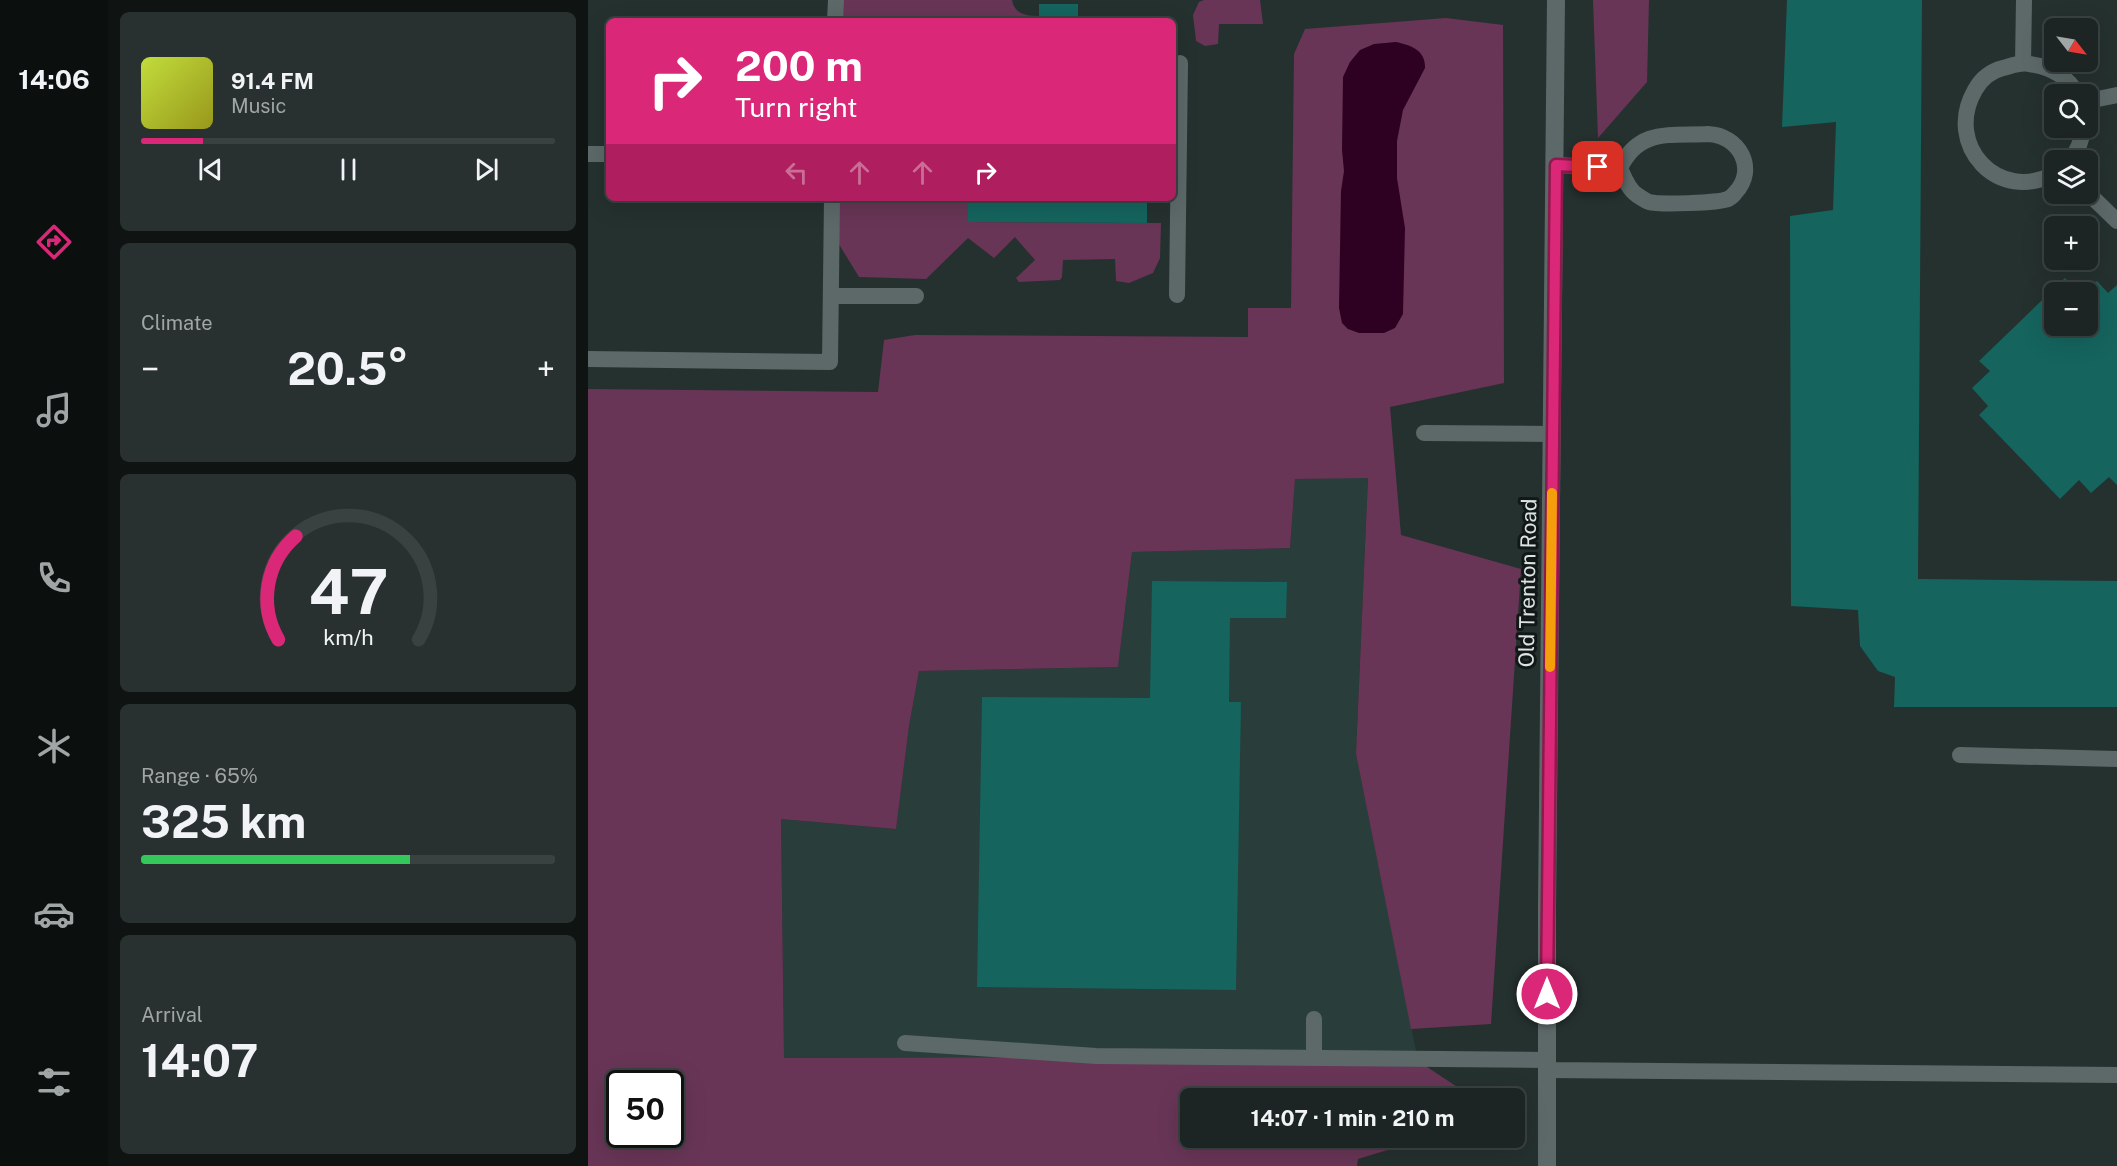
<!DOCTYPE html>
<meta charset="utf-8">
<style>
body{margin:0;font-family:"Public Sans",sans-serif;background:#293130;color:#f1f3f6;height:100vh;display:flex;flex-direction:column;font-size:22px;white-space:nowrap}
*{box-sizing:border-box;margin:0}
p{font-size:20px;color:#a0a5a6}
.icon{flex:none;width:33px;height:33px;fill:none;stroke:currentColor;stroke-width:2;stroke-linecap:round;stroke-linejoin:round}
.map{position:relative;flex:1;overflow:hidden}
.drawer{display:flex;flex-direction:column;gap:12px;padding:12px;background:#0f1413;width:480px}
.drawer>*{flex:none}
.banner{position:absolute;left:18px;top:18px;width:570px;height:183px;border-radius:9px;box-shadow:0 6px 24px #0002,0 0 0 2px #3a4241;background:#db2777;color:#fff;overflow:hidden}
.needle{width:39px;rotate:121deg}
.tools{position:absolute;left:1456px;top:18px;display:grid;gap:12px}
.tools a{display:grid;place-items:center;width:54px;height:54px;border-radius:9px;background:#1c2523;box-shadow:0 6px 24px #0002,0 0 0 2px #3a4241;font-size:30px}
.speed{position:absolute;left:18px;top:1070px;display:flex;gap:12px;font-size:30px;font-weight:700;text-align:center}
.speed>*{display:grid;place-content:center;width:78px;height:78px;border-radius:50%;background:#1c2523;box-shadow:0 6px 24px #0002,0 0 0 2px #3a4241;line-height:1}
.speed .limit{border:3px solid #111;border-radius:9px;background:#fff;color:#111}
.pin{position:absolute;display:grid;place-items:center;width:51px;height:51px;color:#fff;margin:-26px;border-radius:12px;box-shadow:0 3px 9px #0006}
.me{position:absolute;width:66px;margin:-33px;rotate:0deg;stroke-linejoin:round;filter:drop-shadow(0 0 4px #0008)}
.turn{display:flex;align-items:center;gap:21px;height:126px;padding:0 30px;font-size:27px}
.turn .icon{width:78px;height:78px;stroke-width:2.5}
.turn b{display:block;font-size:42px;line-height:51px}
.lanes{display:flex;align-items:center;height:57px;padding:0 30px;background:#0003;justify-content:center;gap:30px;direction:ltr}
.lanes .off{opacity:.35}
.big{font-size:45px;font-weight:700;line-height:1.1}
.drawer .card{flex:1;display:flex;flex-direction:column;justify-content:center;gap:9px;min-width:0;padding:0 21px;border-radius:9px;background:#293130}
.drawer .dial{align-items:center;gap:0}
.dial svg{height:156px;overflow:visible;fill:none;stroke:#3a4241;stroke-width:7;stroke-linecap:round;text-anchor:middle}
.dial text{fill:#f1f3f6;stroke:none}
.song{display:flex;align-items:center;gap:18px}
.cover{width:72px;height:72px;border-radius:9px;background:linear-gradient(135deg,hsl(70 70% 55%),hsl(60 70% 35%))}
.played{height:6px;border-radius:3px;background:linear-gradient(90deg,#db2777 15%,#3a4241 15%)}
.keys{display:flex;justify-content:space-around;direction:ltr}
.heat{display:flex;justify-content:space-between;align-items:center;font-size:33px;direction:ltr}
.charge{height:9px;border-radius:4px;background:linear-gradient(90deg,#34c759 65%,#3a4241 0)}
.trip{position:absolute;left:592px;top:1088px;width:345px;height:60px;border-radius:9px;background:#1c2523;box-shadow:0 6px 24px #0002,0 0 0 2px #3a4241;font-weight:700;line-height:60px;text-align:center}
main{display:flex;flex:1;min-height:0}
.tab-bar{display:flex;flex-direction:column;width:108px;justify-content:space-around;align-items:center;background:#0b0f0e;color:#a0a5a6}
.tab-bar .icon{width:42px;height:42px}
.tab-bar .on{color:#db2777}
.tab-bar b{font-size:27px;color:#f1f3f6}
.map>svg:first-child{display:block}
</style>
<main>
<nav class="tab-bar">
<b>14:06</b>
<svg class="icon on" aria-label="directions" viewBox="0 0 24 24"><path d="M12 3l9 9-9 9-9-9zM9 14v-3h6M13 9l2 2-2 2"/></svg>
<svg class="icon" aria-label="music" viewBox="0 0 24 24"><path d="M9 18V5l10-2v13"/><circle cx="6" cy="18" r="3"/><circle cx="16" cy="16" r="3"/></svg>
<svg class="icon" aria-label="phone" viewBox="0 0 24 24"><path d="M5 4h4l2 5-3 2q2 4 5 5l2-3 5 2v4C11 20 4 13 5 4z"/></svg>
<svg class="icon" aria-label="climate" viewBox="0 0 24 24"><path d="M12 3v18M4 7l16 10M4 17L20 7"/></svg>
<svg class="icon" aria-label="car" viewBox="0 0 24 24"><path d="M5 17H2v-5l4-1 3-4h7l3 4 3 1v5h-3M9 17h6M6 11h13"/><circle cx="7" cy="17" r="2"/><circle cx="17" cy="17" r="2"/></svg>
<svg class="icon" aria-label="filters" viewBox="0 0 24 24"><path d="M4 7h16M4 17h16"/><circle cx="9" cy="7" r="2"/><circle cx="15" cy="17" r="2"/></svg>
</nav>
<section class="drawer">
<div class="card">
<div class="song"><i class="cover"></i><div><b>91.4 FM</b><p>Music</p></div></div>
<div class="played"></div>
<div class="keys"><svg class="icon" aria-label="previous" viewBox="0 0 24 24"><path d="M18 5L8 12l10 7zM5 5v14"/></svg><svg class="icon" aria-label="pause" viewBox="0 0 24 24"><path d="M8 5v14M16 5v14"/></svg><svg class="icon" aria-label="next" viewBox="0 0 24 24"><path d="M6 5l10 7-10 7zM19 5v14"/></svg></div>
</div>
<div class="card"><p>Climate</p>
<div class="heat"><a>−</a><b class="big">20.5°</b><a>+</a></div>
</div>
<div class="card dial"><svg viewBox="0 0 100 80">
<path d="M14 69A42 42 0 1 1 86 69"/>
<path d="M14 69A42 42 0 0 1 23 16" stroke="#db2777"/>
<text x="50" y="56" font-size="32" font-weight="700">47</text>
<text x="50" y="72" font-size="11">km/h</text>
</svg></div>
<div class="card"><p>Range · 65%</p><b class="big">325 km</b><div class="charge"></div></div>
<div class="card"><p>Arrival</p><b class="big">14:07</b></div>
</section>
<div class="map">
<svg width="1529" height="1166" viewBox="0 0 1529 1166">
<rect width="100%" height="100%" fill="#25312f"/>
<path fill="#293d3b" d="M780,477L768,754L830,1061L509,1057L196,1058L193,819L308,829L321,726L331,671L530,667L544,552L702,548L707,479Z"/>
<path fill="#683556" fill-rule="evenodd" d="M248,0H424C426,14 439,16 451,16V21H247Z
M616,0H672L675,24H631L630,44L617,46L608,41L605,15L611,2Z
M1005,0H1061L1059,82L1010,138Z
M858,18L915,25L916,383L802,407L813,535L933,569L903,1024L823,1029L768,754L780,478L707,479L702,548L544,552L530,667L331,671L321,726L308,829L193,819L196,1058L509,1057L830,1061L886,1098H603V1137H842L770,1159L769,1166H0V389L290,392L296,340L327,335L660,337V308H703L706,54L717,29ZM32,1083H82V1134H32Z
M244,198H380V222L573,223L572,258L565,273L541,283L528,281L527,259L475,260L474,277L472,280L431,282L428,278L447,260L427,237L406,258L380,238L338,279L271,277L249,241Z"/>
<path fill="#2e0021" d="M808,42C822,45 838,50 837,68L815,110L809,141V178L817,228L815,314L807,328L796,333H771L760,329L754,323L751,308L753,191L756,171L754,150L755,77L762,62L772,50L786,44Z"/>
<path fill="#15645e" d="M1199,0H1334L1330,579L1529,581V707H1306L1307,677L1290,671L1272,646L1270,610L1203,606L1202,216L1245,210L1248,122L1194,127Z
M451,4H490V21H451Z
M380,198H559V223L380,222Z
M1477,278L1490,292H1467V326H1500V292H1497L1509,281L1520,293L1529,285V485L1521,477L1503,493L1491,480L1472,499L1391,415L1400,406L1384,388L1402,371L1391,361Z
M564,581L699,582L698,618H642L641,702H653L648,990L389,987L394,697L562,698Z"/>
<g fill="none" stroke-linecap="round" stroke-linejoin="round">
<path stroke="#5c6968" stroke-width="16" d="M247,21L248,0
M1435,63L1436,0
M1500,101L1529,95
M1120,134C1151,135 1170,169 1147,193C1145,196 1142,198 1140,199C1130,203 1071,205 1061,202C1058,201 1052,197 1049,195C1040,189 1036,177 1032,168C1051,128 1082,136 1120,134Z
M0,154H21
M1482,160C1490,151 1494,140 1495,128
M968,165L1032,168
M1467,173C1411,205 1355,145 1387,90C1393,79 1403,71 1415,68C1423,66 1432,62 1441,64C1462,67 1479,75 1489,94
M1500,193L1529,221
M589,295L592,63
M243,296H328
M0,359L242,362L244,198
M836,433L964,434
M1372,755L1529,759
M726,1019V1057
M317,1043L508,1056L959,1060
M959,1070L1529,1075"/>
<path stroke="#5c6968" stroke-width="18" d="M959,1166V907L968,0"/>
</g>
<g fill="none" stroke-linecap="round" stroke-linejoin="round">
<g stroke="#8e194d" stroke-width="15">
<path id="route" d="M959,994L968,165L1010,167"/>
</g>
<use href="#route" stroke="#db2777" stroke-width="10"/>
<path stroke="#f59e0b" stroke-width="10" d="M962,667L964,493"/>
</g>
<g text-anchor="middle" stroke-width="6" stroke-linejoin="round" paint-order="stroke">
<g font-size="21" fill="#dce4e3" stroke="#121817">
<text transform="translate(940 583) rotate(-89)" y="7">Old Trenton Road</text>
</g>
</g>
</svg>
<div class="tools">
<a><svg class="needle" viewBox="-14 -14 28 28"><path d="M0-13l5 13h-10z" fill="#e53935"/><path d="M0 13l5-13h-10z" fill="#a0a5a6"/></svg></a>
<a><svg class="icon" aria-label="search" viewBox="0 0 24 24"><circle cx="10" cy="10" r="6"/><path d="M15 15l6 6"/></svg></a>
<a><svg class="icon" aria-label="layers" viewBox="0 0 24 24"><path d="M12 4l9 5-9 5-9-5zM3 14l9 5 9-5"/></svg></a>
<a>+</a>
<a>−</a>
</div>
<div class="speed"><div class="limit">50</div></div>
<div class="pin" style="left:1010px;top:167px;background:#d93025"><svg class="icon" aria-label="arrive" viewBox="0 0 24 24"><path d="M6 21V4h12l-3 4 3 4H6"/></svg></div>
<svg class="me" style="left:959px;top:994px" viewBox="-20 -20 40 40"><circle r="17" fill="#db2777" stroke="#fff" stroke-width="3"/><path d="M0-11L8 9 0 5-8 9z" fill="#fff"/></svg>
<div class="trip">14:07 · 1 min · 210 m</div>
<div class="banner">
<div class="turn"><svg class="icon" aria-label="right" viewBox="0 0 24 24"><path d="M7 20v-9h11M14 6l5 5-5 5"/></svg><div><b>200 m</b>Turn right</div></div>
<div class="lanes"><svg class="icon off" aria-label="left" viewBox="0 0 24 24"><path d="M17 20v-9H6M10 6l-5 5 5 5"/></svg><svg class="icon off" aria-label="ahead" viewBox="0 0 24 24"><path d="M12 20V5M6 11l6-6 6 6"/></svg><svg class="icon off" aria-label="ahead" viewBox="0 0 24 24"><path d="M12 20V5M6 11l6-6 6 6"/></svg><svg class="icon" aria-label="right" viewBox="0 0 24 24"><path d="M7 20v-9h11M14 6l5 5-5 5"/></svg></div>
</div>
</div>
</main>
